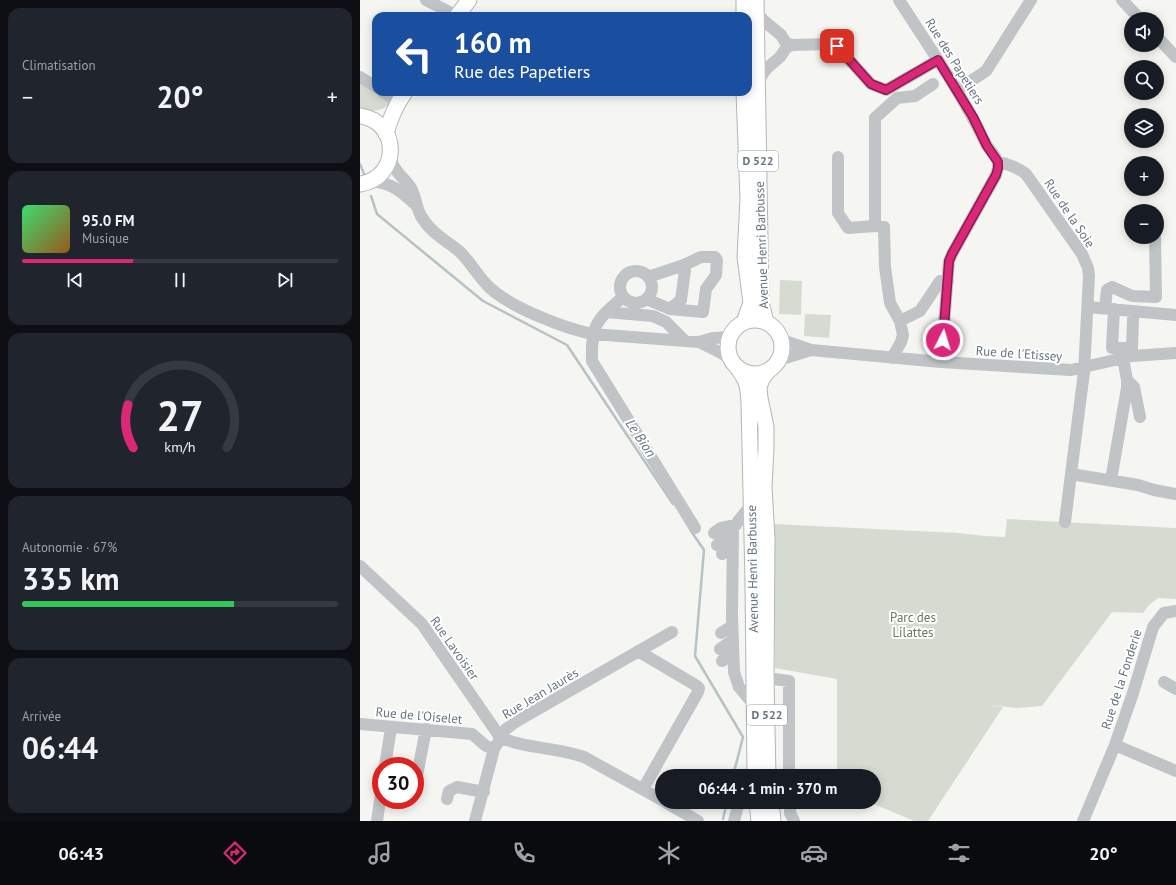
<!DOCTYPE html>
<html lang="fr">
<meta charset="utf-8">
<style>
body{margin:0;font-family:"PT Sans",sans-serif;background:#20242c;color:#f1f3f6;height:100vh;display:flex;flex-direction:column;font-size:15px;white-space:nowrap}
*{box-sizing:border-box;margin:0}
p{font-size:13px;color:#9ea1a6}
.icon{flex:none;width:22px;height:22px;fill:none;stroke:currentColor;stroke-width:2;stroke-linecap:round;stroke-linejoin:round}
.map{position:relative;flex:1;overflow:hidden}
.sheet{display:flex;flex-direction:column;gap:8px;padding:8px;background:#0d0f14;width:360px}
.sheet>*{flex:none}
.hud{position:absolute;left:12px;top:12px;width:380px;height:84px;border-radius:12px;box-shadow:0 2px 10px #0003;background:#1a4fa0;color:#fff;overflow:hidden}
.tools{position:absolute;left:764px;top:12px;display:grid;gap:8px}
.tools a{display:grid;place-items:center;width:40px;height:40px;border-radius:50%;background:#171b24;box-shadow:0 2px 10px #0003;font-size:20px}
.speed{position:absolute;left:12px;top:757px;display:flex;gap:8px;font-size:20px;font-weight:700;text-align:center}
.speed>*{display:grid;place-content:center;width:52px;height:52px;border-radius:50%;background:#171b24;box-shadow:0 2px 10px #0003;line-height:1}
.speed .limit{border:6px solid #d22;background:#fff;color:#111}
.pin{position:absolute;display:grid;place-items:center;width:34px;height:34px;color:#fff;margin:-17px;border-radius:8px;box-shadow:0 2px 6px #0006}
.me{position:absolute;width:44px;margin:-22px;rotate:5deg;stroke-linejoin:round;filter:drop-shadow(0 0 3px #0008)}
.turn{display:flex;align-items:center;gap:14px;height:84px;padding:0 16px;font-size:18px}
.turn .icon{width:52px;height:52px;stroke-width:2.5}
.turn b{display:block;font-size:28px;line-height:34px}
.big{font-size:30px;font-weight:700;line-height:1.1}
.sheet .tile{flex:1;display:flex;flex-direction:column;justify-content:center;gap:6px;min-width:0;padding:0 14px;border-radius:12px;background:#20242c}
.sheet .dial{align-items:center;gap:0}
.dial svg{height:104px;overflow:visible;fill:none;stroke:#363941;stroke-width:7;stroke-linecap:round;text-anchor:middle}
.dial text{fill:#f1f3f6;stroke:none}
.song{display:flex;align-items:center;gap:12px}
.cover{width:48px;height:48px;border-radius:6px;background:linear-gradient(135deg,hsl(140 70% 55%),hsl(30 70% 35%))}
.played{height:4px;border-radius:2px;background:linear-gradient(90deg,#db2777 35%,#363941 35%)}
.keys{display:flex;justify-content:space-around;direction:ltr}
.heat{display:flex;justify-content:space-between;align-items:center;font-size:22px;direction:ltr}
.charge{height:6px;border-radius:3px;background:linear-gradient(90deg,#34c759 67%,#363941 0)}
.trip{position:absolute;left:295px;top:769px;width:226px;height:40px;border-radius:20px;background:#171b24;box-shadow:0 2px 10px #0003;font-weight:700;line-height:40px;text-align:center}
.tab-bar{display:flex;height:64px;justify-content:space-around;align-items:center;background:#090b0e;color:#9ea1a6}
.tab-bar .icon{width:28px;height:28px}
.tab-bar .on{color:#db2777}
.tab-bar b{font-size:18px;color:#f1f3f6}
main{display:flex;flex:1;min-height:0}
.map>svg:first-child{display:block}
</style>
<main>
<section class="sheet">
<div class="tile"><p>Climatisation</p>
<div class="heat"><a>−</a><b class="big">20°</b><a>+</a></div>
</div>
<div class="tile">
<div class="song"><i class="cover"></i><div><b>95.0 FM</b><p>Musique</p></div></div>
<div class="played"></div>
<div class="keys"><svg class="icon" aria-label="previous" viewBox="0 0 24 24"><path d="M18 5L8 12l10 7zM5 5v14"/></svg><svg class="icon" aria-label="pause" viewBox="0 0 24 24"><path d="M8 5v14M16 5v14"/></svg><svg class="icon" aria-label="next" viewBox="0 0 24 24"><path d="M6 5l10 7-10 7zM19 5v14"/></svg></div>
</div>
<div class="tile dial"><svg viewBox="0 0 100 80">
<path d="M14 69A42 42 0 1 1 86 69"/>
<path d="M14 69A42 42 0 0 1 10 36" stroke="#db2777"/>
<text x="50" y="56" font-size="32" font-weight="700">27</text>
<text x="50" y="72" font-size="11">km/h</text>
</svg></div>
<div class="tile"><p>Autonomie · 67%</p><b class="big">335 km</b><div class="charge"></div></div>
<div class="tile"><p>Arrivée</p><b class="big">06:44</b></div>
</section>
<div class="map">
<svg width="816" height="821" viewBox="0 0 816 821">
<rect width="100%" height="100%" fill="#f5f5f1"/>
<path fill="#d6dbd2" d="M0,81L33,102C22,111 14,112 0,111Z
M420,280L442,281L441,315L419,314Z
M445,314L471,315L469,338L444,336Z
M647,519L816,528V599L798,598L789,605L783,613L752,612L682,706L656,708L631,705L643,707L568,821H554L509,802H514V776H477V679L415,668L413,524L598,533L625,536L645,537Z"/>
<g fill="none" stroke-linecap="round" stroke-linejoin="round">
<path stroke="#b6c3c6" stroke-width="2.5" d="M0,164L4,174
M11,196L17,214L123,301L207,345L313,504
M331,531L344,550L335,656L383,737L373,776
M363,819L367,802"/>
<g stroke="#b1b6b9" stroke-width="17">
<path id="major" d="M384,0V16
M396,0L401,303L406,322
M97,16L109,0
M0,116C41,122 40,178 0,184
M26,134C30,118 36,105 45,92
M368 347a27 27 0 1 1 54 0a27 27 0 1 1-54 0Z
M384,322L391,303L385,257L388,199L384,92
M376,366C387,380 388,385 389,403L393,581L395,776
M408,371L402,379L399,387L400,398L406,427V447L404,487L407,539L406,678L408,776
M397,802L399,821
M411,802L413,821"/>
</g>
<path stroke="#c0c4c7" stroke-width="12" d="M66,0L97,16
M539,0C569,47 601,92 625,142C628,149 637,156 638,163C639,167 637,171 636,175L592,254L589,261L581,362
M762,0L780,19
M396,11L404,21L421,35L426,43L432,45L467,44L477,46L511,84L526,90L578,60
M797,37L816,57
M0,77L16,87
M397,83L406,69L420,57L426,48L432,45
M597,90L626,71L671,0
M23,92L38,102
M478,157V213L488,228L515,226
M30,158C32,164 35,169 39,174C43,178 48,183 51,188C56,197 56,207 61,216C70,232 85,240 99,251C111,262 118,277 130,288C152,308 204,328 232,334L339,342L361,353L372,360
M638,162C649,164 657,167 666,174L722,254L728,268L729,276L724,372L711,474
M11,181C32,183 41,191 56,205
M260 287a16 16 0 1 1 32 0a16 16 0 1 1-32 0Z
M288,277L324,265L341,257H355L357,260L356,275L346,289L343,312L310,309
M263,297C236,320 231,325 232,361L335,528
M286,299L310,309L321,300L325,270L324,265
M728,307L816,315
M745,308L747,290L752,287L772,296L796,297L795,237
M754,309L752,348H772L773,319
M246,312L293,316L306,322L325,341
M540,321L560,311L580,281H588
M422,340L451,350L581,362L711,370L772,356L816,353
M339,342L353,338L370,337
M532,358L541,342L543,335L540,321L530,303L525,267L524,227L515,226V118L537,98L555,96L573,84
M763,358L767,380L774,387L780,417
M419,360L451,350
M751,480L767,388V380
M391,505L373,528L372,616L374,672L379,687L394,705
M705,522L711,474L778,485L794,490L816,494
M354,533L361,528L376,525
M357,545L373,531
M362,554L373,545
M0,566L62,624L140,737
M361,633L372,626
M360,649L373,640
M278,651L337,686L339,688L338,692L283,789
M362,661L373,652
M406,678L429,681V776
M804,682L816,689
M0,724L112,734L126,746L134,749
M140,737C165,749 197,747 224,757L302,800
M755,745L816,771
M25,766L31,728
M55,786L66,729
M87,799L89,791L97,787L124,792
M305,802L338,821
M430,802V813L434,821
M17,821L21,794
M115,821L134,749L146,729L157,721L312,632
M374,821L379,802
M723,821L755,745L773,693L793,627L804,613L816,611"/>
<use href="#major" stroke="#fff" stroke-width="15"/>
</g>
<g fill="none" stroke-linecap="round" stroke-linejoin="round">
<g stroke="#8e194d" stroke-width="10">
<path id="route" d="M477,46L511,84L526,90L578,60L613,117L627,146L638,162V168L636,175L592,254L589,261L583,340"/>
</g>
<use href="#route" stroke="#db2777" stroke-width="7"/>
</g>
<g text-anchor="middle" stroke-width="4" stroke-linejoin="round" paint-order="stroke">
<g fill="#fff" stroke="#939fa7" stroke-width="1">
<rect x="378" y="151" width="40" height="20" rx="3"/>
<rect x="387" y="705" width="40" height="20" rx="3"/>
</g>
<g font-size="12" font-weight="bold" fill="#657681">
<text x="398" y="165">D 522</text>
<text x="407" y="719">D 522</text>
</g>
<g font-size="13" fill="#657681" stroke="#fff">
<text transform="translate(595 61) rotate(58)" y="5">Rue des Papetiers</text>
<text transform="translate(710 213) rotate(56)" y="5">Rue de la Soie</text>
<text transform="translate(401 245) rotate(-92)" y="5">Avenue Henri Barbusse</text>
<text transform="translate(659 353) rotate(4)" y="5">Rue de l'Etissey</text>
<text transform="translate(392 569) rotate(-91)" y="5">Avenue Henri Barbusse</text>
<text transform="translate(95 648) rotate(55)" y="5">Rue Lavoisier</text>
<text transform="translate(761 679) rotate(-72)" y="5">Rue de la Fonderie</text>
<text transform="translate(180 693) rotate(-31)" y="5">Rue Jean Jaurès</text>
<text transform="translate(59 715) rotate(5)" y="5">Rue de l'Oiselet</text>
</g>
<g font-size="13" fill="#687863" stroke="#fff">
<text x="553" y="622">Parc des<tspan x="553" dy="15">Lilattes</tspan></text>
</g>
<g font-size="14" font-style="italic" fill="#60777e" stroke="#fff">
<text transform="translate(281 438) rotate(56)" y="5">Le Bion</text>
</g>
</g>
</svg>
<div class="tools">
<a><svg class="icon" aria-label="sound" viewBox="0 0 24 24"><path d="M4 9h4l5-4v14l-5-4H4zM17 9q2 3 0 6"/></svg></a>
<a><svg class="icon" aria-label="search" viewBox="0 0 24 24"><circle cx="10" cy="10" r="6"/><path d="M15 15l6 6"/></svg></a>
<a><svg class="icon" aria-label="layers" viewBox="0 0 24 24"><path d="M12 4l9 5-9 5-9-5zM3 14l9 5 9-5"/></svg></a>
<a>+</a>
<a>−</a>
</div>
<div class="speed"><div class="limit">30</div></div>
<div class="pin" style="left:477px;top:46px;background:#d93025"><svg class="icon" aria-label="arrive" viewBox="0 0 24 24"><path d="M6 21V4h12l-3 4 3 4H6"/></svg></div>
<svg class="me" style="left:583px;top:340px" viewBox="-20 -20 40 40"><circle r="17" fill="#db2777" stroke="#fff" stroke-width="3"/><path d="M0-11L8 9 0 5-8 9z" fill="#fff"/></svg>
<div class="trip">06:44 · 1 min · 370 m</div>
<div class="hud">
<div class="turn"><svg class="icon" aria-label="left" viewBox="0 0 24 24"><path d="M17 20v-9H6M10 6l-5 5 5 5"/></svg><div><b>160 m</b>Rue des Papetiers</div></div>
</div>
</div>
</main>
<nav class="tab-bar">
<b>06:43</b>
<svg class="icon on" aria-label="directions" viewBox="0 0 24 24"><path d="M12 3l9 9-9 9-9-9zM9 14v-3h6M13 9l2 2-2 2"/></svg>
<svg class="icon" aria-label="music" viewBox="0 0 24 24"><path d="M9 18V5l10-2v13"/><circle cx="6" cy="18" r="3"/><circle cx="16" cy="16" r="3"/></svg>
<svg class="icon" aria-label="phone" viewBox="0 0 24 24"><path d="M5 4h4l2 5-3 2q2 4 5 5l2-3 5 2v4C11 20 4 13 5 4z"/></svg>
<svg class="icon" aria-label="climate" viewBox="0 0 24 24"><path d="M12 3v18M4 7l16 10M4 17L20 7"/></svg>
<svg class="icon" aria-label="car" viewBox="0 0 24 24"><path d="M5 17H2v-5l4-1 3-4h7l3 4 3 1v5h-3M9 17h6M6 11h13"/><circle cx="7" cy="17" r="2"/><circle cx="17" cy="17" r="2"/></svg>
<svg class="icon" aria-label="filters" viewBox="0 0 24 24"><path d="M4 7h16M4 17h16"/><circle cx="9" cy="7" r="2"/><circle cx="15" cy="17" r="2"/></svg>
<b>20°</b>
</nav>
